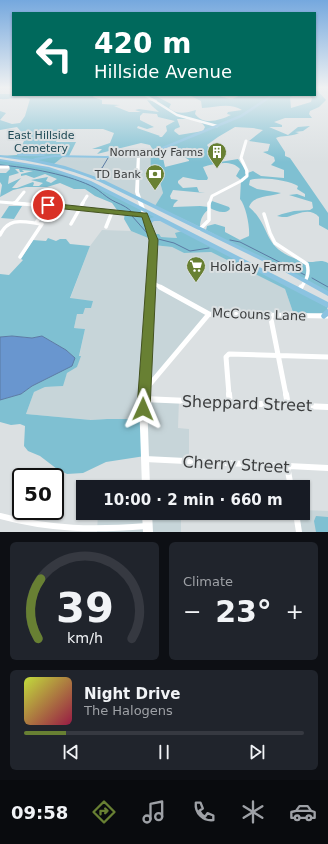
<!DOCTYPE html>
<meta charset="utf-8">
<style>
body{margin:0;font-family:"DejaVu Sans",sans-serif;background:#20242c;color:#f1f3f6;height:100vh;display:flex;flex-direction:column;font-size:15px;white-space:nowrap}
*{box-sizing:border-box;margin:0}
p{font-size:13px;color:#9ea1a6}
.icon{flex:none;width:22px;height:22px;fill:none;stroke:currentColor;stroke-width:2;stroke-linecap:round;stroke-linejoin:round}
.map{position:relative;height:532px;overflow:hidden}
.sheet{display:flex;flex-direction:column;gap:10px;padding:10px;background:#0d0f14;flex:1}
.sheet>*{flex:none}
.banner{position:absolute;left:12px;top:12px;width:304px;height:84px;border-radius:0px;box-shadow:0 1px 3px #0004;background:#00695c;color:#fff;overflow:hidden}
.speed{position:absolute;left:12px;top:468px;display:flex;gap:8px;font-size:20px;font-weight:700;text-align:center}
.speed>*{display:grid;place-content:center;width:52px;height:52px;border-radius:50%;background:#171b24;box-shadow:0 1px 3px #0004;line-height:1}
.speed .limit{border:2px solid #111;border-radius:6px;background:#fff;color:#111}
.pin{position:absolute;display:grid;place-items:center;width:34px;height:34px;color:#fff;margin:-17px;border:2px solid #fff;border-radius:50%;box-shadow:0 1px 4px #0007}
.me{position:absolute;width:44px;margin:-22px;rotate:1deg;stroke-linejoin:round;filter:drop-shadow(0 0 3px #0008)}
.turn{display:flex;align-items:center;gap:14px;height:84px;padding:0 16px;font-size:18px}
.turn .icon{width:52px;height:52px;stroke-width:2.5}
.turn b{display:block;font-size:28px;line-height:34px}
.big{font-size:30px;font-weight:700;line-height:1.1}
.sheet .card{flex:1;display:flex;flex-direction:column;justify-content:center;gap:6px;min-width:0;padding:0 14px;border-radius:6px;background:#20242c}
.sheet .dial{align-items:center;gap:0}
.dial svg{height:104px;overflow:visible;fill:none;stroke:#363941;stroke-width:7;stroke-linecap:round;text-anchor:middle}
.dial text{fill:#f1f3f6;stroke:none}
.song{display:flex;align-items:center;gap:12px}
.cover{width:48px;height:48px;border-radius:6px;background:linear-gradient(135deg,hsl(70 70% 55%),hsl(340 70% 35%))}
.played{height:4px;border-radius:2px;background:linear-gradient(90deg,#688033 15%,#363941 15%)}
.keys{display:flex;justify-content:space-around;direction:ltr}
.heat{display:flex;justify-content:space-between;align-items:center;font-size:22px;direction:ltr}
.sheet .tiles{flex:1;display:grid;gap:10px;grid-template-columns:1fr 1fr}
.card:last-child{grid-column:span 2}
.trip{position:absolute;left:76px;top:480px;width:234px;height:40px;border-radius:0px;background:#171b24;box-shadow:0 1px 3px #0004;font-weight:700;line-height:40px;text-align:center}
.dock{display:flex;height:64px;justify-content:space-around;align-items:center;background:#090b0e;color:#9ea1a6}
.dock .icon{width:28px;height:28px}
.dock .active{color:#688033}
.dock b{font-size:18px;color:#f1f3f6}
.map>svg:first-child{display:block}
</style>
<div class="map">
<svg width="328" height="532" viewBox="0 0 328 532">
<rect width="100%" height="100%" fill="#dbe0e2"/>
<path fill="#c7d5d9" d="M151,153L149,175L158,176L163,193L155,207L100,180L54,164L64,156L93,157Z
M155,219L186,230L178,238L160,237L152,234L150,221Z
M102,230L131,231L153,240V245L172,247L184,253L211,252L285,289L294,315L209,314L149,387L143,399H179L178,428L189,429V462L146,458L107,419L91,420L26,414L34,392L45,387L62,386L67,373L77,367L85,329L74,328L77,314L93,301L70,299L90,246Z
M303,510L328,511V532H299L296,513H303Z
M98,513H181V532H97Z"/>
<path fill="#7fc0d2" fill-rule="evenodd" d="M315,88L326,100L319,107L310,111L309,114L312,118H285L274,122L282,125V127H269L288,135L298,127L310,126L303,131L295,132L299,133C291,137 282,135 276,138L285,152V156L290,158L328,213V230L319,225V217C310,207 298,214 287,217C284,217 280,217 277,216L282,214L294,211L310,210L313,208L312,202L289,195L297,194L305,197V194L297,189L298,186C289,180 260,176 250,180L249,185L257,189L281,193C270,197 253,195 249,207C270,225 263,244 289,256C296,259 303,262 310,262C317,262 321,259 328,263V294L206,230L207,226L215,224L225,227V232L240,240L249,236C250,227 246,206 240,199L241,180L236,176L240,169C231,159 214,164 203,167L208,178L207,180H198L183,177L178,181V183L183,188L197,187L199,192L205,193L173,190L170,196L171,199L178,200L174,204L173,207L200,206L209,207L212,201L229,207L230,209C225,215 216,211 210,208C204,213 200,218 200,227L155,206L163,193L158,175H148C153,167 148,157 153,150L150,145L141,143L97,154L102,149H92L110,143L114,133L103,129H61L56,142H76L69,156H64L54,164L0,156L17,155L28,133L24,135L17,127L0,130V111L6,113L0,120L12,124L20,123L25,116L30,99C21,95 10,100 0,99V94L94,95L93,97L102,100V104L120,105L114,106L129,112H141L135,110L139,109L159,112L152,106L147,100L157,102V100L143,95H154L171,104L169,108C177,115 186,113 196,110L195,114C204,126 220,120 231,115L227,114L228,112L242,110C229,102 216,108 202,108L201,101L189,95C198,95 208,94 216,95C226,97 230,102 240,95H295L290,97L291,108L311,102L312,98L308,95H315ZM143,113L157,114L158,117L175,121L166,126L167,131L162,137H159L160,136L137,128L138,126L147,129L154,127L140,120V116ZM177,119C187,119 200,118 205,127L203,131L179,135L174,131L175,129L180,127ZM235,127L253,128L263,130L249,141L270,144L268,151L263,152L274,157L275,161L271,165L284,170V178L261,176L253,171L245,174V169L238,159L220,162L213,159L215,155L224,154L212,152L207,145L218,137ZM168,146L189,160V161L165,167L161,149Z
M0,160L48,168L80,178L161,219L150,221L152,234H159L161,237L177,238L175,233L186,230L327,307L328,313L294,315L285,289L211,252L184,253L172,247L153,245V240L131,231L124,219L125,213L117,210L112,203L95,196L85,189H74L60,183L47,187H26L13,190L0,197L2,185L0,182V173H6L10,169L9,167L0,166ZM15,169H19L20,172H24L22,170L33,171L21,174V176L26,175L34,178L45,174L57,179L51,183L46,181L48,177L31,180L43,183L39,186H33L34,183L33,182L17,188H12L21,178L8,184L9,176L19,173Z
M9,206H22L14,219L1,218Z
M48,238L56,241L60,239H66L70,244L90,246L70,298L93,301L91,308H85L83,314H77L74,328L85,329L79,356H81L77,367L67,373L63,386L45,387L34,392L26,414L91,420L107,419H143L145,456L106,462L83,473L67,474L57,469L40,456L28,451L24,446L25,426L20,424L11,425L0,422V400L21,394L32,386L71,366L75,358L66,350L42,336L32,338L12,336L0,337V274L9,275L23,260L21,259L33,240L46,241Z
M316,516L328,517V532H316L314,521Z"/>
<path fill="#6996cf" stroke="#5b7ba4" d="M12,336L32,338L42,336L66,350L75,358L72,366L32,386L21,394L0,400V337Z"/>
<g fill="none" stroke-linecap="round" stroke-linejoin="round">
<path stroke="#5b7ba4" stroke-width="1" d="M0,165C27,167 72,175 95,188C100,191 105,196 110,199C118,204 123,204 131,211
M94,172L102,168L108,158
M132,216L147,233
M158,239L174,243L190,251L209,248
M230,240L240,242L305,275
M312,278L328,287"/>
<path stroke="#fff" stroke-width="2.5" d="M145,95L177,115L217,126"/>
<path stroke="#fff" stroke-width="3" d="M0,167H8
M0,202L25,204
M15,203L24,192
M48,204L56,193
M82,204L87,196
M209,204L212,196L241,181L247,176V171L241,158L246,141"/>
<path stroke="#fff" stroke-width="3.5" d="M14,203L145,215
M264,214L270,233L275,243L307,264C310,274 306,280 301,288
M36,223L49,203
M71,224L83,203
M106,227L112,212
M200,229L209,220V203
M0,235C9,216 24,222 42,224L20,257
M150,281L162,288"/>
<path stroke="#fff" stroke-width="5" d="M160,287L209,314L328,316
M300,289L301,287
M270,314L286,395
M145,390L209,314
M229,395L226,357L229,354L328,357"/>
<path stroke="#fff" stroke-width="6" d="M229,394L230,403
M286,394L288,405
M143,399L328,407
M145,459L328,468
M287,466L291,487
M296,513L299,532
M0,516C51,530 95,530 147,526"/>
<path fill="#fff" fill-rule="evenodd" d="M137,154L140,155L139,192L156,240L147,399L150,487H142L139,399L150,240L135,192Z
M142,513H152L153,532H143Z"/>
<path fill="#8bc3e1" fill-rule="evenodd" d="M271,95H275L242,117L152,154L106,158L54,157L38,160L65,166L102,179L289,270L328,291V296L285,272L98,181C67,168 34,161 0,157V155L33,159L35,158L54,155L106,156L150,152L240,115Z
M18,154H44L46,155L44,156H19L17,155Z
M0,159L49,167L91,181L328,302V308L160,221H154L150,224H146L145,223C147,220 150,218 154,217L87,183L48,169L0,161Z
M328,309V316L324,319L322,318L321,316C322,313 325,310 328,309Z"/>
</g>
<linearGradient id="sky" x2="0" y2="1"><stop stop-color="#75a8de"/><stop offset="0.54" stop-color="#eff1f2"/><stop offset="1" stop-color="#eff1f2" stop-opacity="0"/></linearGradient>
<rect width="328" height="162" fill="url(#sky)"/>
<path fill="#688033" stroke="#445321" d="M48,203L144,213H147L158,240L150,409L148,413L143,415L139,413L137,409L149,240L142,217L45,207V204Z"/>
<defs>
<g id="building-pin" transform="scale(1)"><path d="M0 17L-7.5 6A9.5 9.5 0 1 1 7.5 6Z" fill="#688033" stroke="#dbe0e2"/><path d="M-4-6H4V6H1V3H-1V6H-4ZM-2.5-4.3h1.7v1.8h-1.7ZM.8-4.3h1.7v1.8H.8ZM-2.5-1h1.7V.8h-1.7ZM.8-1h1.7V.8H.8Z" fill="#fff"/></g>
<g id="bank-pin" transform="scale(1)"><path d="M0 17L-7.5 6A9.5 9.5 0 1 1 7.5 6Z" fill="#688033" stroke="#dbe0e2"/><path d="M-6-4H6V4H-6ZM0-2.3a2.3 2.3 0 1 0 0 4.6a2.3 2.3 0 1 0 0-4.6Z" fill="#fff"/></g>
<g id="supermarket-pin" transform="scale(1)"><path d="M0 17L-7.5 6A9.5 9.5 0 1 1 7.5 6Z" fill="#688033" stroke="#dbe0e2"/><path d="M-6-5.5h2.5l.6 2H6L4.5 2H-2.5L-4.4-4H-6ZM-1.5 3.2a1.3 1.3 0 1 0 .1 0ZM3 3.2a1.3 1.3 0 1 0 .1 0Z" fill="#fff"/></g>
</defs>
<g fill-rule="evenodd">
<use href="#building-pin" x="217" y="152"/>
<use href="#bank-pin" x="155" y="174"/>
<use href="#supermarket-pin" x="196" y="266"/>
</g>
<g text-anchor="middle" stroke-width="4" stroke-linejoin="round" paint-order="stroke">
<g font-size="11" fill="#204b57" stroke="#dbe0e2">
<text x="41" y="139">East Hillside<tspan x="41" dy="13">Cemetery</tspan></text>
</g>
<g font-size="11" fill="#3b3d3e" stroke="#dbe0e2" text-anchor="end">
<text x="203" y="156">Normandy Farms</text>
<text x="141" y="178">TD Bank</text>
</g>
<g font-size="13" fill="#3b3d3e" stroke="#dbe0e2" text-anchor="start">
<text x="210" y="271">Holiday Farms</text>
</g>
<g font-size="13" fill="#3b3d3e" stroke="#dbe0e2">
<text transform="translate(259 314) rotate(2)" y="5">McCouns Lane</text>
</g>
<g font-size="16" fill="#3b3d3e" stroke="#dbe0e2">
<text transform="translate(247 403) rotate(2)" y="6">Sheppard Street</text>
<text transform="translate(236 464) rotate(3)" y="6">Cherry Street</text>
</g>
</g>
</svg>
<div class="speed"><div class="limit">50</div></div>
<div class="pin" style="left:48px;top:205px;background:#d93025"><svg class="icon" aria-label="arrive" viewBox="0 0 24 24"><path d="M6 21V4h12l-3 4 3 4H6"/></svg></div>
<svg class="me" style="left:143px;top:409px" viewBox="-20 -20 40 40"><path d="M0-17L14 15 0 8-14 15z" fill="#688033" stroke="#fff" stroke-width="4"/></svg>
<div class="trip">10:00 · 2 min · 660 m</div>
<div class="banner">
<div class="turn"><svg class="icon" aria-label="left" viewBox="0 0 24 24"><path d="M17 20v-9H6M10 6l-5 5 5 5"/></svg><div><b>420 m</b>Hillside Avenue</div></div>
</div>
</div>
<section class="sheet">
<div class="tiles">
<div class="card dial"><svg viewBox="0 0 100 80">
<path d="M14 69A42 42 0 1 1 86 69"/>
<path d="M14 69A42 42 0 0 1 16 23" stroke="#688033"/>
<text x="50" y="56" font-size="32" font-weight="700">39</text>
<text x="50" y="72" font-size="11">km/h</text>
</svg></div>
<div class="card"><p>Climate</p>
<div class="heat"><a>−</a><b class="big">23°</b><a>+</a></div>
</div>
<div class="card">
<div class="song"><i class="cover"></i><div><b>Night Drive</b><p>The Halogens</p></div></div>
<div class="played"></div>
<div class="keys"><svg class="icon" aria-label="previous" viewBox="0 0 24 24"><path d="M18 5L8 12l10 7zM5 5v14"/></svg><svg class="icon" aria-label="pause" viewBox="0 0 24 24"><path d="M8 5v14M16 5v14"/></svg><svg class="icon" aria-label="next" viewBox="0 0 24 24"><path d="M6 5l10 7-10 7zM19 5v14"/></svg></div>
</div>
</div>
</section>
<nav class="dock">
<b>09:58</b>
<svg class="icon active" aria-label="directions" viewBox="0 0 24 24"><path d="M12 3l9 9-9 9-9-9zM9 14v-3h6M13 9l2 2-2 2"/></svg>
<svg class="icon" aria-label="music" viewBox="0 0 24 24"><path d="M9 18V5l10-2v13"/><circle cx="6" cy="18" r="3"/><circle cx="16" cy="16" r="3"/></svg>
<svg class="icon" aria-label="phone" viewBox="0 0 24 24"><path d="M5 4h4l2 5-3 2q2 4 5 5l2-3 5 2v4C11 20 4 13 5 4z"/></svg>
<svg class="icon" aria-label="climate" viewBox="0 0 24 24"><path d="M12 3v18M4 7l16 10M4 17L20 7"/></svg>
<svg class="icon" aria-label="car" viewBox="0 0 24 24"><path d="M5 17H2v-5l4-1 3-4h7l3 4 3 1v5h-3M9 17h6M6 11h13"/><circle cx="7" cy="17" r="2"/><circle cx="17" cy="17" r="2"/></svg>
</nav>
